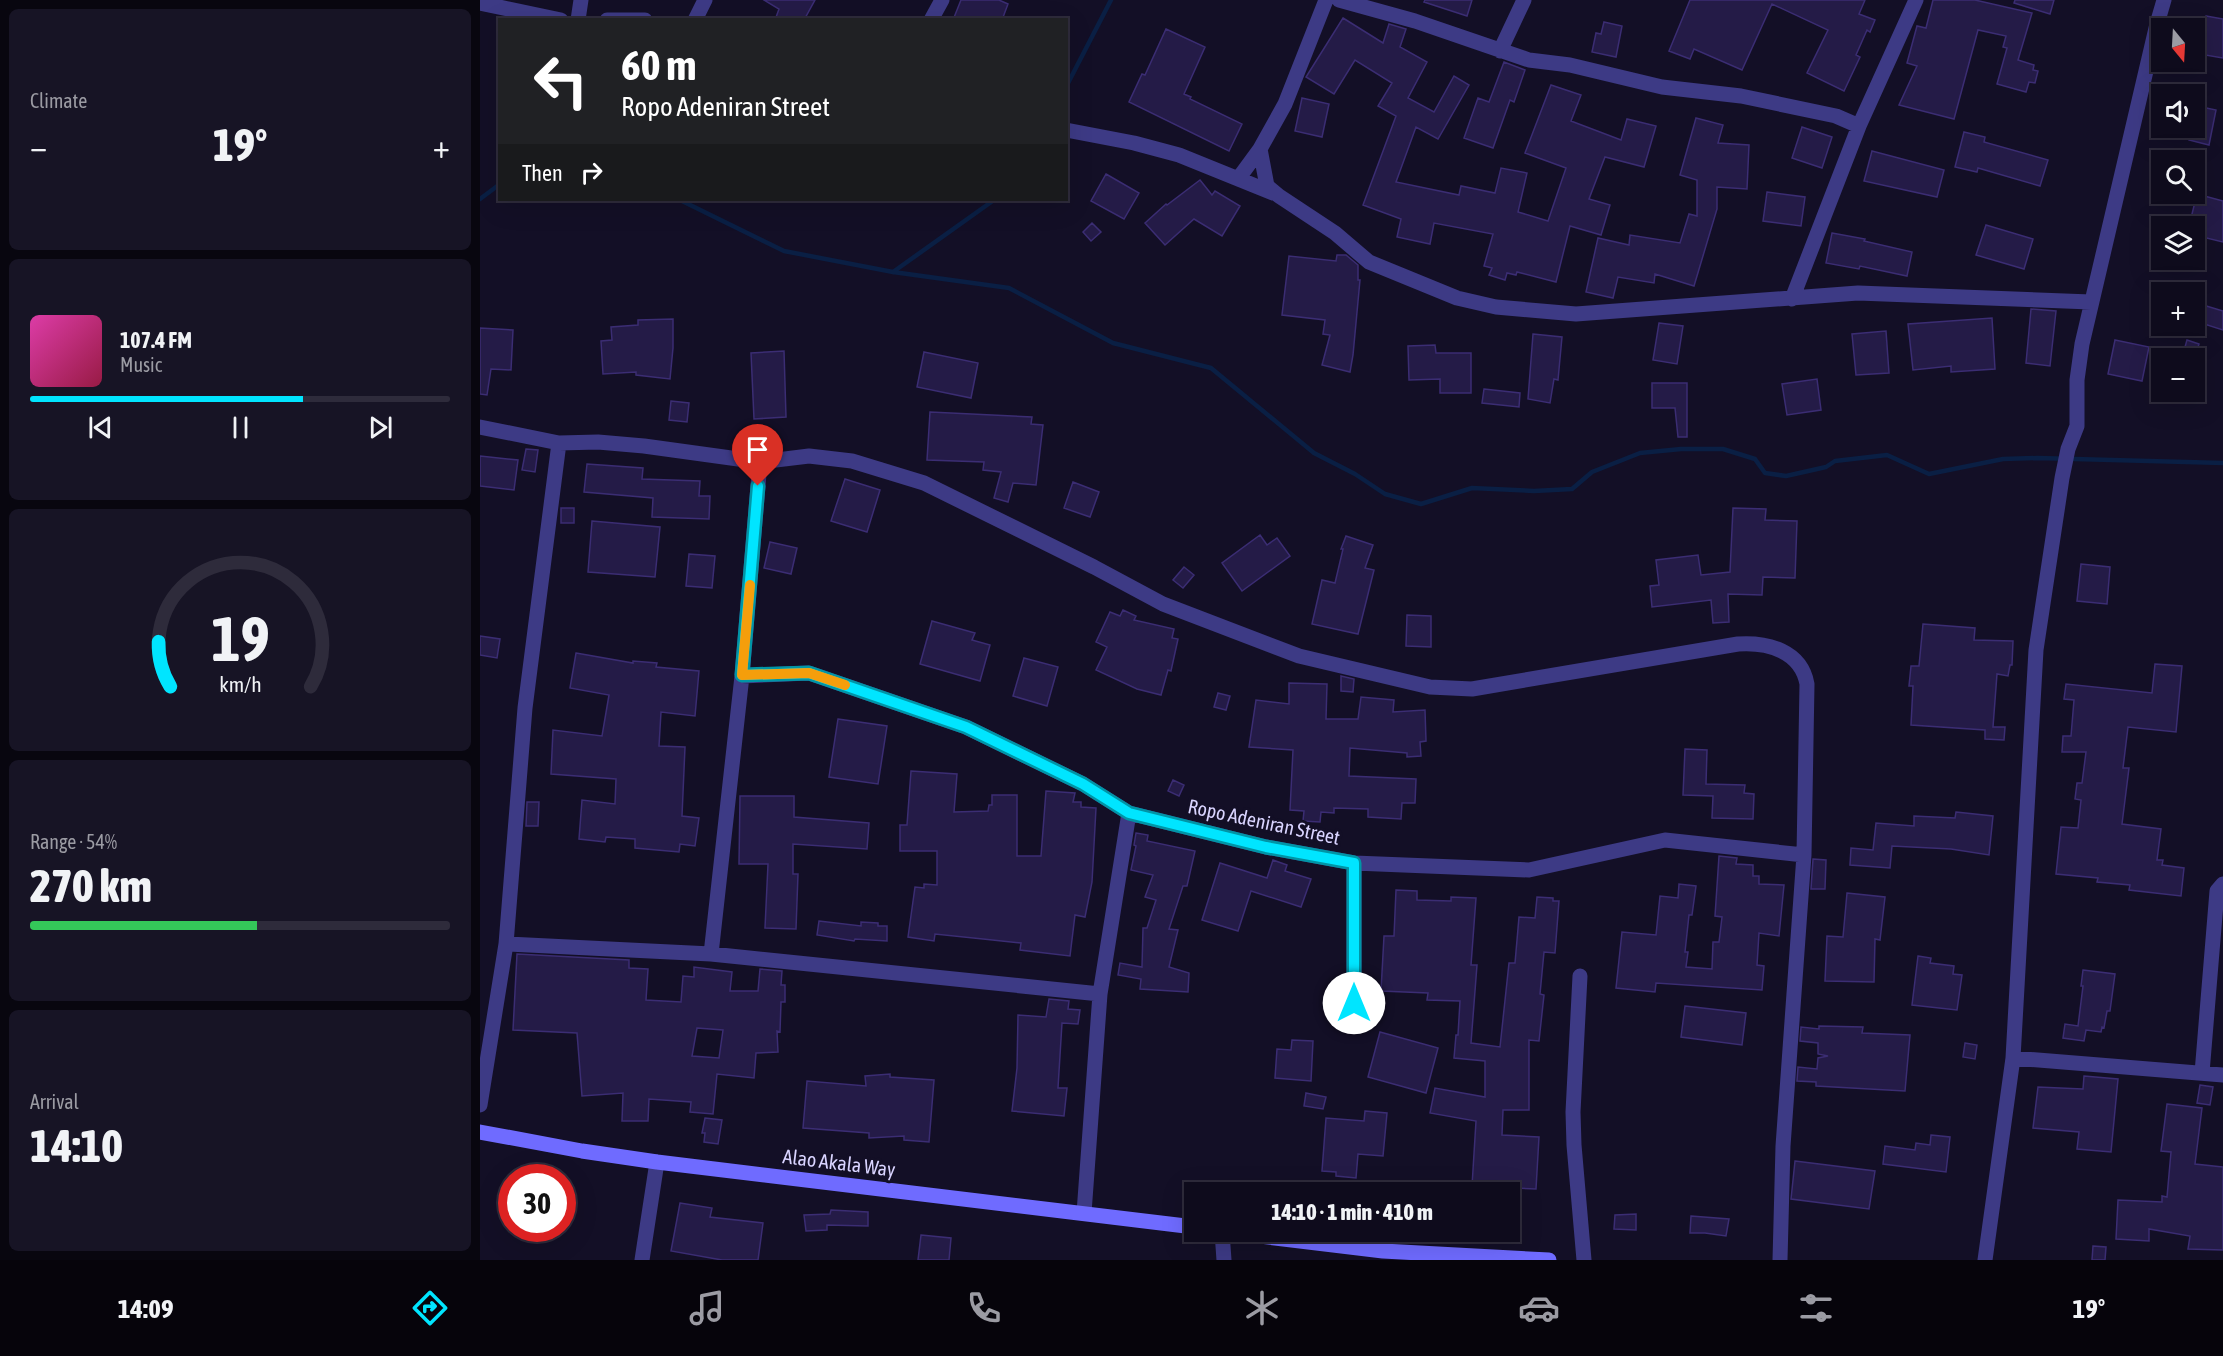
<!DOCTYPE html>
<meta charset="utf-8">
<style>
body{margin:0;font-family:"Asap Condensed",sans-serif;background:#171425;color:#f1f3f6;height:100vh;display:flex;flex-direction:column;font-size:22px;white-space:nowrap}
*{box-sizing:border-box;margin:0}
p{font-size:20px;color:#9b9ba3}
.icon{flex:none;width:33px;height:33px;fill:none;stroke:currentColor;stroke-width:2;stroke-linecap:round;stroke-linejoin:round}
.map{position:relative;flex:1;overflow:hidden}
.side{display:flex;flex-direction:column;gap:9px;padding:9px;background:#08060f;width:480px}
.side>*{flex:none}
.hud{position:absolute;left:18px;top:18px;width:570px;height:183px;border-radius:0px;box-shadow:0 6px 24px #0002,0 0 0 2px #2e2b3b;background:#202124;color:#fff;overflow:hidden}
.needle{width:39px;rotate:162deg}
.buttons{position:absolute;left:1671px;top:18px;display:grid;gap:12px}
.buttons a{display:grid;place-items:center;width:54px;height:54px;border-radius:0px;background:#0e0b1c;box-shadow:0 6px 24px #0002,0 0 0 2px #2e2b3b;font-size:30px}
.speed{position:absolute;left:18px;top:1164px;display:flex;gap:12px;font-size:30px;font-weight:700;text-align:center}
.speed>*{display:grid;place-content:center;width:78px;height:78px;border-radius:50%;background:#0e0b1c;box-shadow:0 6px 24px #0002,0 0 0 2px #2e2b3b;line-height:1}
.speed .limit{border:9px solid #d22;background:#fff;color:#111}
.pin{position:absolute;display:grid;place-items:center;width:51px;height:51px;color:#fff;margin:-62px -26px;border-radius:50% 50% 50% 0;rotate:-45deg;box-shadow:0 0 6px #0007}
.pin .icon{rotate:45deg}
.me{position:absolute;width:66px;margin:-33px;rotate:0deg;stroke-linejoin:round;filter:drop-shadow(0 0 4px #0008)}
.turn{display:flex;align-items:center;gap:21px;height:126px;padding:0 24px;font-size:27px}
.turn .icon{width:78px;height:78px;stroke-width:2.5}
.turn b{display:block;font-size:42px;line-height:51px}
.then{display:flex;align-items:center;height:57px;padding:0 24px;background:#0003;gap:12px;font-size:22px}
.big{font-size:45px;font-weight:800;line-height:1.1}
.side .tile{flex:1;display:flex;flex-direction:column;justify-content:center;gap:9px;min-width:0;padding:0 21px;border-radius:9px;background:#171425}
.side .dial{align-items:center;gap:0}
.dial svg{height:156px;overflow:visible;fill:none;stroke:#2e2b3b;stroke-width:7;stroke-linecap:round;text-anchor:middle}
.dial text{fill:#f1f3f6;stroke:none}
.song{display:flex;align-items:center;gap:18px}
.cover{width:72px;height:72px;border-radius:9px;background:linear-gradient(135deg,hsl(320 70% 55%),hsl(340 70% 35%))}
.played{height:6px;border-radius:3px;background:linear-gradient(90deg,#00e5ff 65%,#2e2b3b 65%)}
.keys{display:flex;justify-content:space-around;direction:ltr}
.heat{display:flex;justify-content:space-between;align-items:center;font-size:33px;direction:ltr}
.charge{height:9px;border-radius:4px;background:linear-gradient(90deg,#34c759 54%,#2e2b3b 0)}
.trip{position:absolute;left:704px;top:1182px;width:336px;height:60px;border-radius:0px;background:#0e0b1c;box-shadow:0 6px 24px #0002,0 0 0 2px #2e2b3b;font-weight:800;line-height:60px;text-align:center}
.menu{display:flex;height:96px;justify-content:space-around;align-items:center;background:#06040b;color:#9b9ba3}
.menu .icon{width:42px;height:42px}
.menu .selected{color:#00e5ff}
.menu b{font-size:27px;color:#f1f3f6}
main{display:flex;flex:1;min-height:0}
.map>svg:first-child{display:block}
</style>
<main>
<section class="side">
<div class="tile"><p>Climate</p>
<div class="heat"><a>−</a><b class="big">19°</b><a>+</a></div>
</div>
<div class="tile">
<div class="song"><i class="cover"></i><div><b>107.4 FM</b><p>Music</p></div></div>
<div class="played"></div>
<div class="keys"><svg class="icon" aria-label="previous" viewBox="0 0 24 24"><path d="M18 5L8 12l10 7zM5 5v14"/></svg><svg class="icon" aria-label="pause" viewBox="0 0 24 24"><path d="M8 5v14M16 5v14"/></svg><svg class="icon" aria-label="next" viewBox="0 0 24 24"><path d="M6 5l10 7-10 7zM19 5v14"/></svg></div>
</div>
<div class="tile dial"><svg viewBox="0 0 100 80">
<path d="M14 69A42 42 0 1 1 86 69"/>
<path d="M14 69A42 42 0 0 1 8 46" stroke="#00e5ff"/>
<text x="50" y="56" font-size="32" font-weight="700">19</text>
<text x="50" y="72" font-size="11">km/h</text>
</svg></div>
<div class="tile"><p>Range · 54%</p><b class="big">270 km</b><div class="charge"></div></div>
<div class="tile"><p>Arrival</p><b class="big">14:10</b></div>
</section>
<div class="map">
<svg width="1743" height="1260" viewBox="0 0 1743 1260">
<rect width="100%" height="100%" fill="#130f26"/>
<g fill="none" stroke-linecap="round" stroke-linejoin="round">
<path stroke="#0a1f44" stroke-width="4.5" d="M586,87L631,0
M0,199L20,184
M200,200L304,251L413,272L529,288L633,343L731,368L834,453L875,474L905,494L941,504L992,488L1054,491L1092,489L1112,472L1160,453L1201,449H1243L1275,459L1285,473L1306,476L1346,467L1355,461L1407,455L1449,474L1523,459L1558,458L1743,463
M413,272L514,200"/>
</g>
<path fill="#241b47" stroke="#3b2d73" stroke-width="1.5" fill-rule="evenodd" d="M284,0H335L324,20H295L299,9Z
M481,0H519L528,4L522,20H473Z
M945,0H992L987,16L944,2Z
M1210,0H1385L1379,14L1395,20L1390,32L1387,30L1376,55L1380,57L1364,91L1327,73L1348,30L1292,4L1262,70L1214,49L1210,59L1189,51Z
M1453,0H1495L1552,13L1538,60L1554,65L1553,70L1558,71L1555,83L1549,82L1546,92L1517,84L1527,48L1523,47L1526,36L1498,30L1474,119L1419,105L1437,66L1427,63L1437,26L1446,28Z
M1535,0H1574L1570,14L1534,3Z
M1726,16L1743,19V58L1719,54Z
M863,18L903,43L909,24L926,29L920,47L947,62L928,98L954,112L974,76L989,85L958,139L936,127L916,182L979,195L981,186L1015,193L1021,168L1047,173L1038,212L1068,221L1086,168L1045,153L1071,85L1101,95L1091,121L1141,140L1147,119L1176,126L1164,167L1125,157L1109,199L1130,205L1121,235L1090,226L1076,282L1037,272L1036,275L1027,273L1025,280L1009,275L1012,268L1004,266L1013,234L954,223L950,244L917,237L921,219L883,205L916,116L898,106L912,83L875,60L854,94L826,77Z
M1124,22L1142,26L1136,57L1112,52L1116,33L1121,34Z
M686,29L725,47L704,94L711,97L710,99L762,124L749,151L649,102L662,74L665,75Z
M1024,62L1045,70L1034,102L1030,100L1013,148L984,138L998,98L1009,102Z
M822,98L849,104L842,137L815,131Z
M1717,106L1736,110L1729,145L1709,140L1711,128H1714V111H1716Z
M1216,118L1243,125L1238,143L1269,145L1267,189L1237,187V209L1214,286L1175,274L1174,283L1138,277L1133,298L1106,292L1118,238L1149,245L1150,235L1200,243L1209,214L1217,216V180L1200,175Z
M1322,127L1352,137L1342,168L1312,158Z
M1484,132L1505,137L1504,142L1568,160L1560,186L1498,168L1497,172L1475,167Z
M1392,151L1464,170L1457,197L1384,181Z
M626,174L659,193L644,219L611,201Z
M720,180L732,195L735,191L760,206L742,236L714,219L685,245L665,223L686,204L687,205Z
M1287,192L1325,197L1321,226L1283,221Z
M1717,194L1743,201V242L1714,235V226H1709Z
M612,223L621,232L611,241L603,232Z
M1506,225L1553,239L1544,269L1496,255Z
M1352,233L1385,239L1384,241L1432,252L1427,276L1380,266L1379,269L1346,263Z
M857,255H866L878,265V280H880L873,355L870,372L842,365L850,335L843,334L845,320L802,315L809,256L856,261Z
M1723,305L1743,311V330L1718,322Z
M1551,309L1576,311L1570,366L1546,363Z
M1512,318L1515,369L1471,372V366L1433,370L1428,324Z
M193,319V348L190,379L156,375V372L123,374L121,341L132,340L131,327L158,325V320Z
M1179,323L1203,326L1197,364L1173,360Z
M0,328L33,330L31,370L11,369L7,395L0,394Z
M1406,331L1409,373L1376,375L1372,334Z
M1053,334L1082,337L1078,380L1074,379L1070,403L1048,399Z
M1635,340L1669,347L1662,381L1628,374Z
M1707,340L1719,344L1715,357L1703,354Z
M955,345L956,353H991V393H960V379L929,380L928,346Z
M304,351L306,417L274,419L271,353Z
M444,352L498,363L491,398L437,387Z
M1337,379L1341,410L1307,415L1302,384Z
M1172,383H1207V437H1198L1195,408H1172Z
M1004,389L1040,393L1039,407L1002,403Z
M191,401L209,403L207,422L189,420Z
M450,412L552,417L551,424L563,425L556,485L533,483L528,502L514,498L521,472L503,470L504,462L447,460Z
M46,449L58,450L55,472L42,470Z
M0,456L38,460L34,490L0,486Z
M107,464L163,468L162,479L220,481L219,496H230L229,519L172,517L173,498L104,492Z
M365,479L400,490L387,532L351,521Z
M593,482L619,492L610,517L584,508Z
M81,508H94V523H81Z
M1253,508L1286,509L1285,520L1317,521L1315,578L1283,577L1282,595L1248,594L1249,622L1233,623L1231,600L1172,607L1170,586L1179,585L1176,560L1218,555L1221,575L1250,572Z
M112,521L180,527L175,577L108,572Z
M780,535L787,545L797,538L810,556L762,591L742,563Z
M866,536L893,545L885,568L894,570L878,634L832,624L842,580L855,583L863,549H861Z
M290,542L317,548L311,574L284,568Z
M209,554L235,556L232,588L206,586Z
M1601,564L1630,567L1627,604L1597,601Z
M704,567L714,575L703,588L693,580Z
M643,610L656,616L654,620L694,629L692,638L698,639L691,671L688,670L681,695L657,689L616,670L627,647L616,642L630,612L640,616Z
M927,615L951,616V647L926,646Z
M452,621L495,633L492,640L510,645L500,681L440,664Z
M1443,624L1495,628L1494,640L1533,641L1532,665H1530L1528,676L1517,674L1513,727H1525L1524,740L1505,739V730L1431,725L1433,686H1429L1431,666H1439Z
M0,636L20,639L17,658L0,655Z
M96,653L153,663V661L177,663L176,667L219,671L215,716L181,712L179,746L205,747L202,816L219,818L215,846L200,844L199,852L155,848V839L126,837L125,842L99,839L102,800L135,804L136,779L71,774L73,730L122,736L129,695L90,688Z
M544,658L578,667L567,706L533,696Z
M1675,664L1702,666L1696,732L1648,727L1643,768H1649L1642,824L1681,829L1677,860H1683L1682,865L1704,868L1701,896L1649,890L1650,885L1617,882L1618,878L1576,874L1581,827L1598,828L1601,800L1595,799L1597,783H1602L1606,752H1582L1583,736H1591L1594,700L1584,699L1586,684L1672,693Z
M861,676L874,679L873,692L861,691Z
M809,683L847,684L846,719H878L881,697L914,700L913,712L945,710L946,741L940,742L941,756L927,757V753L870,748L869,776L936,779L935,803H922L921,819L888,817V809L854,808V813L841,812L840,822L823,821L824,811L810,810L813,750L769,747L776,700L809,704Z
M738,693L750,696L746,710L734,707Z
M358,719L407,726L398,784L349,777Z
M1205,749L1227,750L1226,784L1265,785L1264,793L1274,794L1273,819L1232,818L1233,796L1203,795Z
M431,771L477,774L474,812L508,811L509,805H512V795H537V856H561L566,791L595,793L593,802H601V807L616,808L612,882L605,917L595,915L590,956L540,950L541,943L503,939L455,934L454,941L428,937L435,887L444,888V884L457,885V851H420V825H427Z
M693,780L704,785L699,796L688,791Z
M260,796H314V817L389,823L387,849L313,844V874H318L316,929L285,928L288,864H259Z
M47,802H59L58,826H46Z
M1476,812L1513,816L1509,855L1471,849L1412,846L1410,868L1370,865L1371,848L1393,850L1396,823L1434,826V816L1475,818Z
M656,833L668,835L667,841L715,851L707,886H703L689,929L698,930L689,967L709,973L708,992L660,989L661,979L638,975L640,963L662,967L663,928H667L676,900L665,897L673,875L651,870L656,846L654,845Z
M1239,856L1257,858L1256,864L1273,865V876H1279V884L1304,885L1299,936L1279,933L1277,965L1284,966L1282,990L1176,983L1175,992L1136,988L1142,932L1176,935L1180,896L1198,898L1199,884L1216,886L1212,915H1209L1205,952H1208L1206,967L1232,969L1233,942H1239L1242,917L1235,916Z
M1333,859L1346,860L1345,889H1331Z
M793,860L807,865L805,871L831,879L821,907L771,891L758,931L722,920L740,863L787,878Z
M916,890L937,891V900L971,901V897L996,898L991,965H997L991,1043L1020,1047L1029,963H1035L1039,917L1055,918L1057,897L1073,898V901H1079L1075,953L1064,952L1060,994L1064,995L1059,1041L1049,1040V1110H1023L1022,1135L1059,1137L1056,1189L992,1186L996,1121L950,1113L955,1088L1005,1097V1061L974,1058L976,1035H978L980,1001L947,1000L948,993L901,991L904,936H914Z
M1367,893L1405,897L1400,940L1395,939L1394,982L1345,981L1347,936L1363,937Z
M339,921L381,926V922L398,923V926H407V941L375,939L374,941L337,935Z
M37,954L149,960V968L168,969L166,1000L201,1002L203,976L214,977V967L252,972L250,991H278L280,969L302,971L301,985H305V1002H301L300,1032L297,1031L298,1052L276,1053L274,1078L237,1074L233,1114L210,1112L211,1102L169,1099L168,1121H142L143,1093L102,1096L97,1033L33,1030ZM217,1028L243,1030L239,1058L212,1056Z
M1438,956L1451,958L1450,963L1474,966L1473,974L1482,975L1477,1010L1432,1005Z
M1603,970L1635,974L1630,1011H1627L1624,1028L1622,1027L1621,1032L1606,1030L1604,1041L1583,1038L1585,1024L1598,1026L1603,986H1601Z
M569,999L589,1001L588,1009L600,1010L598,1024L582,1023L578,1088H587L584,1116L532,1111L537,1068L538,1015L566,1017Z
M1205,1006L1266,1013L1262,1045L1201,1037Z
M1339,1026L1383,1027L1382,1033L1430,1035L1425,1091L1336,1086V1082L1317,1081L1318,1067L1337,1069L1338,1058L1348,1056L1338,1054V1043L1320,1041L1321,1027L1339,1029Z
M900,1032L958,1048L946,1093L888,1077Z
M812,1040L833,1041L831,1081L795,1078L797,1049L811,1050Z
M1485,1043L1497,1045L1495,1059L1483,1057Z
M410,1074V1077L454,1080L449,1142L424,1140V1136L389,1138V1133L323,1128L327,1081L386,1086L385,1076Z
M1604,1076L1638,1079L1631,1152L1597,1149L1599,1132L1553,1128L1558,1087L1603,1089Z
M1720,1085L1733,1087L1730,1105L1717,1103Z
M826,1093L846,1097L843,1109L824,1106Z
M1687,1104L1722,1108L1715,1164L1743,1167V1250L1708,1249L1710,1236L1669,1229V1241L1636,1239L1638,1200L1682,1202V1196L1687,1197L1691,1152L1681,1151Z
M885,1111L907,1113L903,1156L878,1154L876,1178L856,1176V1172L842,1171L846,1118L884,1121Z
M225,1118L242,1120L238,1144L224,1142L225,1133H222Z
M1451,1135L1470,1137L1466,1172L1403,1164L1405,1146L1435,1150L1436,1143L1450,1145Z
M1315,1161L1395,1171L1389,1209L1311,1199Z
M200,1203L232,1208L230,1217L283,1223L278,1260H242L191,1251Z
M351,1210L388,1212V1226L347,1225V1230L326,1231L324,1215L350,1214Z
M1156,1214V1230L1134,1229L1135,1215Z
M1211,1216L1249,1219L1246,1236L1225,1233H1210Z
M441,1235L471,1238L469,1260H438Z
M1613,1246L1626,1247L1625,1260H1612Z"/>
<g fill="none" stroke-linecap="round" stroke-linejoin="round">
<path stroke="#3d3a85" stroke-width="15" d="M859,0L935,21L1049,60L1090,65L1182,87L1261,96L1356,116L1379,126
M0,3L81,20
M98,20L101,0
M127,20H165
M215,20L225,0
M451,20L462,0
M1020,51L1044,0
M586,130L654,143L699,155L793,193
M780,149L787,186L799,196L855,233L889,262L977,298L1016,307L1096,314L1378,293L1611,302
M758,179L780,149L805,104L846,0
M1312,299L1379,126L1436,0
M0,427L79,443L118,442L164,446L280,462L329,456L372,461L444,483L614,567L683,604L819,656L950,687L992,689L1258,644C1288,642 1321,651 1327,684L1324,855L1303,1146L1300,1260
M262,676L329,673L486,727L603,784L649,813L786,847L874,863L1049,870L1185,840L1324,855
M874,863V1003
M26,944L231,954L620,994
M231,954L262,676L280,462
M1100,976L1093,1112L1094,1145L1104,1260
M1533,1058L1743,1075
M1722,1073L1737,891L1743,884
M0,1105L26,944L45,708L79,443
M604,1213L620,994L649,813
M742,1232L744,1260
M162,1260L177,1162
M1505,1260L1533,1058L1556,650L1582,478L1588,449L1597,426V380L1602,344L1677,24L1684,0"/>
<path stroke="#6f6bff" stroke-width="15" d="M0,1132L102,1151L177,1162L714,1227
M746,1232L903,1251L1069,1260"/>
</g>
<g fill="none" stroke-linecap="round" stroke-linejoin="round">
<g stroke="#0095a6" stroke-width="15">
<path id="route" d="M278,486L262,675L329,673L486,727L603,784L649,813L786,847L874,863V1003"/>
</g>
<use href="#route" stroke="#00e5ff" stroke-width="10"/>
<path stroke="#f59e0b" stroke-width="10" d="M270,585L262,675L329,673L365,685"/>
</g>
<g text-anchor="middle" stroke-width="6" stroke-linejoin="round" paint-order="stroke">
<g font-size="20" fill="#d9d4ff" stroke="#130f26">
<text transform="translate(784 822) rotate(12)" y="7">Ropo Adeniran Street</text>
<text transform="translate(359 1163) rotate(7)" y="7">Alao Akala Way</text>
</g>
</g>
</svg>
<div class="buttons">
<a><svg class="needle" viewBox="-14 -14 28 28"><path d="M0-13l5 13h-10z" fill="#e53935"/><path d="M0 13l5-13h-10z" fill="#9b9ba3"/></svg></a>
<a><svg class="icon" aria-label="sound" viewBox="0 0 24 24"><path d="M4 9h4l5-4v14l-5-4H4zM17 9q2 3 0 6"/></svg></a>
<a><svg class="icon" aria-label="search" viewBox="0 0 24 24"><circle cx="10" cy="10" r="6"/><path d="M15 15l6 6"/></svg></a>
<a><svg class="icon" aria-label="layers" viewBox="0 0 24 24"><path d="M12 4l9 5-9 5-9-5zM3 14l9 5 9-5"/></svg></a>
<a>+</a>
<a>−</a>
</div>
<div class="speed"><div class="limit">30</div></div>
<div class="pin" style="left:278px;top:486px;background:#d93025"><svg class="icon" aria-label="arrive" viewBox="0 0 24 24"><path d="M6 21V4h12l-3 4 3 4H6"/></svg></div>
<svg class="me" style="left:874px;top:1003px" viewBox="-20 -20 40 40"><circle r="19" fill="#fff"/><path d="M0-13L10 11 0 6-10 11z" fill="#00e5ff"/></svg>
<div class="trip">14:10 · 1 min · 410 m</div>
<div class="hud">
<div class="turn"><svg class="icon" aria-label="left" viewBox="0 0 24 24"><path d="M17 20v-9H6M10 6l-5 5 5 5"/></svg><div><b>60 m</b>Ropo Adeniran Street</div></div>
<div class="then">Then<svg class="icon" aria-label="right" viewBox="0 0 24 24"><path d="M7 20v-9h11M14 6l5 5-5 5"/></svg></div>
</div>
</div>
</main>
<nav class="menu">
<b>14:09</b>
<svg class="icon selected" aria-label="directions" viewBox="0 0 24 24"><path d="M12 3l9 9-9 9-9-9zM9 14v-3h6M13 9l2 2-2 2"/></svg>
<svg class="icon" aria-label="music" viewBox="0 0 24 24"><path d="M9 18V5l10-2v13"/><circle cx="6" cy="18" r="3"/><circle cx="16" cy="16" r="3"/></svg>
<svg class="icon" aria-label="phone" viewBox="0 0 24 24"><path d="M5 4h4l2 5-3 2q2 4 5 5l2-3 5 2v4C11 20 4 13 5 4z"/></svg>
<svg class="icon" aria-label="climate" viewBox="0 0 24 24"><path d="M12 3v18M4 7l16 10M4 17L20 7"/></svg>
<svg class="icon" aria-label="car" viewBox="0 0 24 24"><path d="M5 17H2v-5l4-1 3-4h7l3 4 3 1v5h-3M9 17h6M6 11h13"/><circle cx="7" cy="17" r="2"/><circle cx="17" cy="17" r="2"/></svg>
<svg class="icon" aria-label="filters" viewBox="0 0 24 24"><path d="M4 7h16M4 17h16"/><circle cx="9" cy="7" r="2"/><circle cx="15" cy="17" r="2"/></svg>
<b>19°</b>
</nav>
